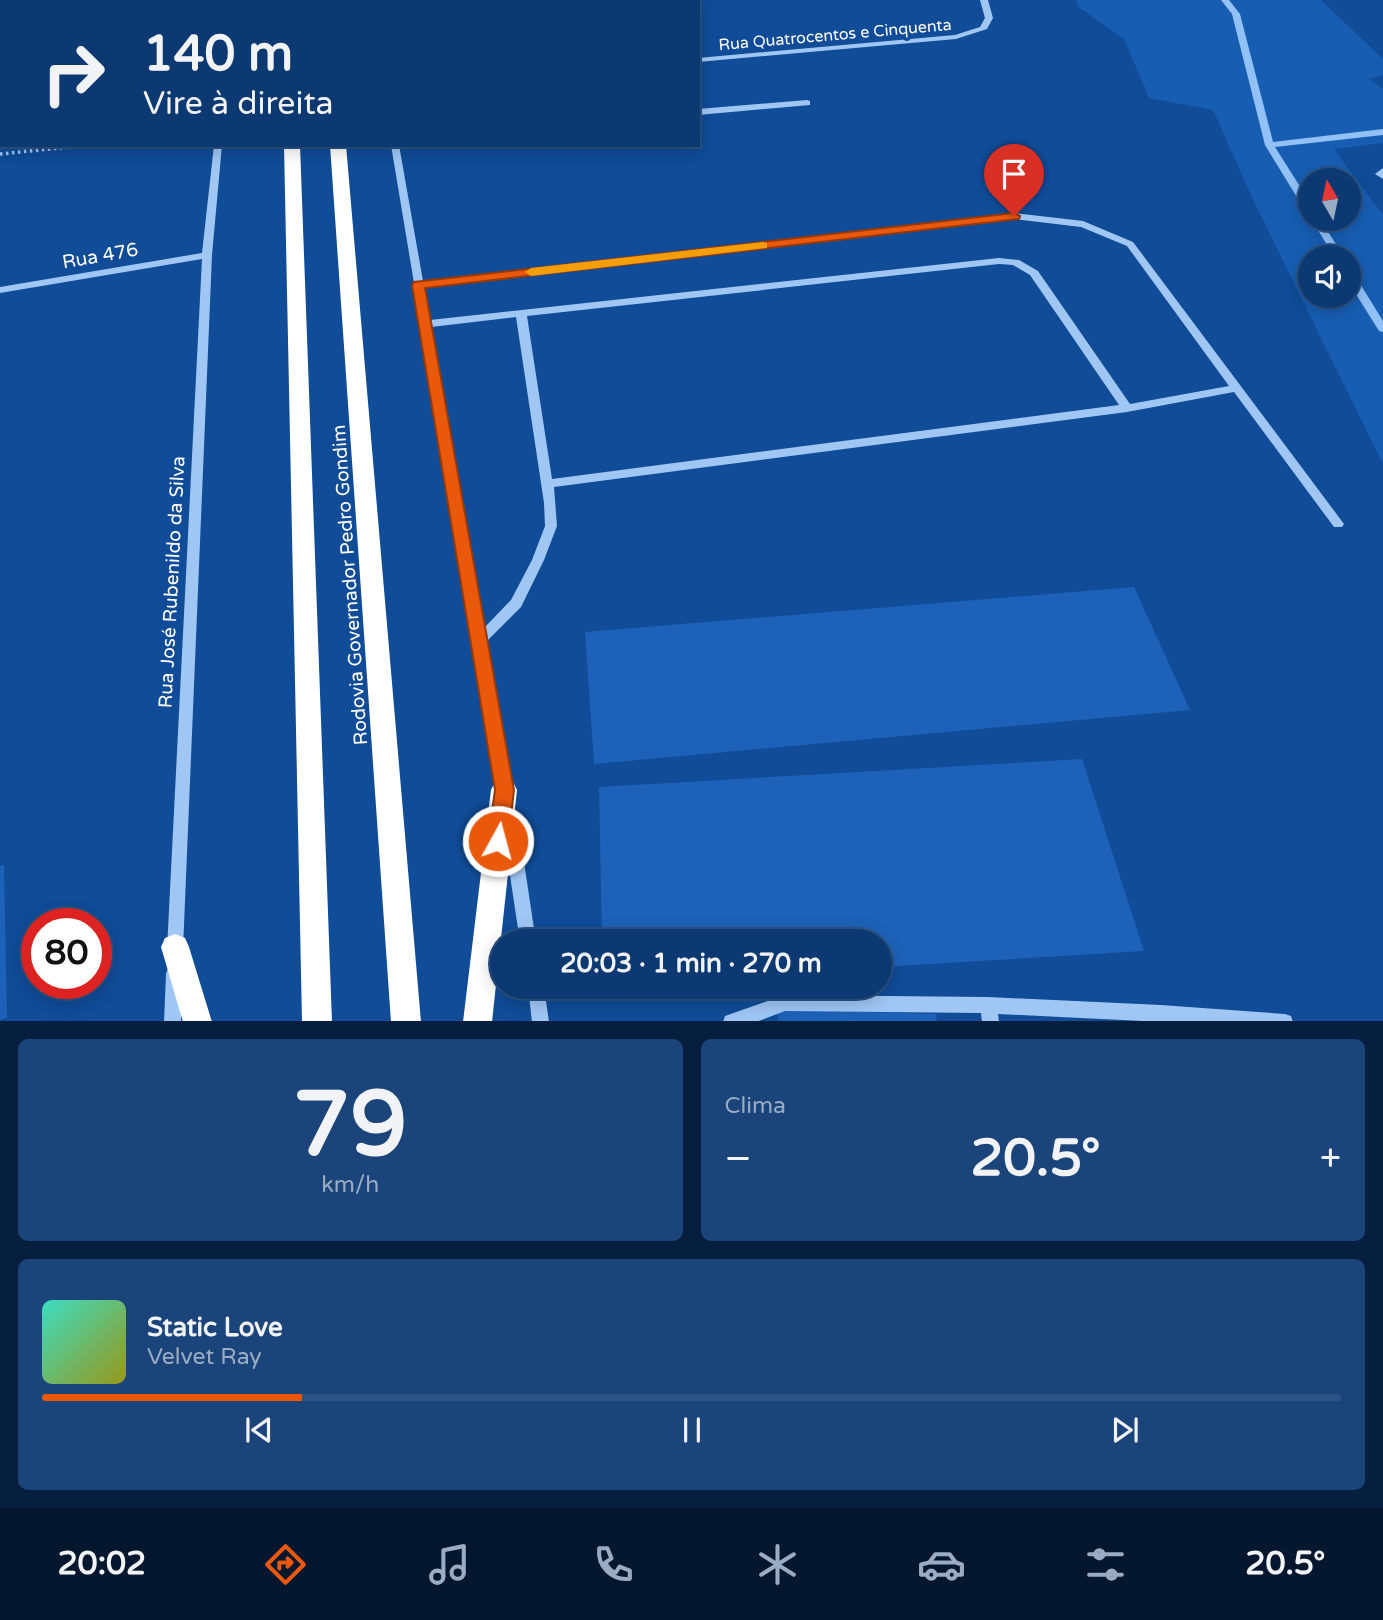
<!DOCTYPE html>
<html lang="pt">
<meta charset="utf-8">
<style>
body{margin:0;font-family:"Varela Round",sans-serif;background:#1a447a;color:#f1f3f6;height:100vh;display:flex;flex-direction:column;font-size:26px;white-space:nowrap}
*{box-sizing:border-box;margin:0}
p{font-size:23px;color:#9aacc4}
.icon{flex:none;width:38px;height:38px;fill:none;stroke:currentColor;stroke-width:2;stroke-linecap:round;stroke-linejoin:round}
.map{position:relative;height:1021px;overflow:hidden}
.sheet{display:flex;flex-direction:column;gap:18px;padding:18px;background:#071f3f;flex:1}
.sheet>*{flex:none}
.hud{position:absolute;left:0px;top:0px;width:700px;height:147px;box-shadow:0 4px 18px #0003,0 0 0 2px #2c5384;background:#0c3972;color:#f1f3f6;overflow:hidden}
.needle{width:46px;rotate:351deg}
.buttons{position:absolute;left:1298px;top:168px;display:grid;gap:14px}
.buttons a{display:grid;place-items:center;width:63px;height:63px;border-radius:50%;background:#0c3972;box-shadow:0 4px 18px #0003,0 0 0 2px #2c5384;font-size:35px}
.speed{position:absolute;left:21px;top:908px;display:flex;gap:14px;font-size:35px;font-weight:700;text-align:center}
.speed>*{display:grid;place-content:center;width:91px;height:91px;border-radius:50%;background:#0c3972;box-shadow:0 4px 18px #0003,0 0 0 2px #2c5384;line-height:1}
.speed .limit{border:10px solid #d22;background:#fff;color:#111}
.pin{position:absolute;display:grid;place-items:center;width:60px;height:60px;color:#fff;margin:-72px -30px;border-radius:50% 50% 50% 0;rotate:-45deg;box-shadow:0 0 7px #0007}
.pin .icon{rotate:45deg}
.me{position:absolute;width:77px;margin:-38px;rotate:7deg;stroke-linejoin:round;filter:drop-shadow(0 0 5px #0008)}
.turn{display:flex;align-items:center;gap:24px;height:147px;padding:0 28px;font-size:32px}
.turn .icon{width:91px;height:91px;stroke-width:2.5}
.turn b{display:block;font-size:49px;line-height:60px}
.big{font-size:52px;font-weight:700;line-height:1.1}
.sheet .widget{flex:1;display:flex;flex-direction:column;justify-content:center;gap:10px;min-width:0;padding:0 24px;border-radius:10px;background:#1a447a}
.sheet .dial{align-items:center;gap:0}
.dial b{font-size:91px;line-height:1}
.song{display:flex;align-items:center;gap:21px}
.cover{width:84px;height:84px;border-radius:10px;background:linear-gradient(135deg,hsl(170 70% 55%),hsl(60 70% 35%))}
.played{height:7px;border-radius:4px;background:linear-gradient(90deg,#ea580c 20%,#2c5384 20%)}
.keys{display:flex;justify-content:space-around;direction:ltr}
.heat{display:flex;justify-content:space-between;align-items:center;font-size:38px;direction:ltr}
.sheet .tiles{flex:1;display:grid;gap:18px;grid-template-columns:1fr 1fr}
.widget:last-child{grid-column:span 2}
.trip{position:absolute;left:490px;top:929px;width:402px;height:70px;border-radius:35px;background:#0c3972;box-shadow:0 4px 18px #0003,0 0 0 2px #2c5384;font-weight:700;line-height:70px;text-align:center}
.tab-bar{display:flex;height:112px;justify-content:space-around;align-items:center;background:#05172e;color:#9aacc4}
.tab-bar .icon{width:49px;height:49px}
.tab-bar .on{color:#ea580c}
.tab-bar b{font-size:32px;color:#f1f3f6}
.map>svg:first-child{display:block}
</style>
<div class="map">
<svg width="1383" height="1022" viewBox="0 0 1383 1022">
<rect width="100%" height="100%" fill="#104c98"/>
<path fill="#175eb3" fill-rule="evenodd" d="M1077,0H1321L1383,59V75L1369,79L1383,89V143L1334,149L1383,215V464L1255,204L1213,110L1149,98L1124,39L1077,6ZM1311,180H1349V219H1311ZM1311,257H1349V296H1311Z"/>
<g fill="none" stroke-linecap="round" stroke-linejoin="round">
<path fill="#92c1f8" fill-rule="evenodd" d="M1221,0H1229L1240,14L1273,142L1383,129V135L1275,147L1311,204V215L1306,212L1265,145L1232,14Z
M1311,218L1320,219L1344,257H1334Z
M1349,271L1354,274L1383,321V332L1379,331L1349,283Z"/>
</g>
<path fill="#1d62b8" d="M1134,587L1190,710L594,764L585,632Z
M1082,759L1144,951L880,967V942H602L599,787Z
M4,865L7,1018L0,1020V866Z
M777,1009L936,1014L937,1022H778Z"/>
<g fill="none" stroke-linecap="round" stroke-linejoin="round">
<path stroke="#a0c7f4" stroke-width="3.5" stroke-dasharray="2.5 3.5" stroke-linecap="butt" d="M0,154L90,145"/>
<path fill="#a0c7f4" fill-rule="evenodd" d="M218,0H226V2H218Z
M370,0H378V2H370Z
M980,0H988L993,18L987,29L956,39L698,62V58L955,35L980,27L985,18Z
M807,100L810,101V105L698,115V109Z
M214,145H222L212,255L183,949L181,954L175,957L169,954L167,949L202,259L0,293V287L202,253Z
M391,145H399L423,281L1014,213L1083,221L1133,242L1344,524L1342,527H1334L1234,392L1127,412L554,487L557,526L544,560L521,607L486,642L512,794L510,799L505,800L500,799ZM1014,219L1081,227L1127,246L1229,386L1130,404L1038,271L1019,260L999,258L430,320L424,287ZM999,264L1013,265L1030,275L1119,405L552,479L527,316ZM516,317L544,503L545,526L532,560L511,600L484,628L431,327Z
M1383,168V179L1375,174Z
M510,815L515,817L518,822L536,942H520L502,822L505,817Z
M174,966L180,968L182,974L181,1022H164L166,974L168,968Z
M528,987H544L549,1022H532Z
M785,995L988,997L1161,1005L1285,1014L1291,1016L1293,1022H1164L998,1014L999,1022H982L981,1013L785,1011L756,1022H723L725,1016Z"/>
<path fill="#fff" fill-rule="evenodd" d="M281,0H293V2H281Z
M321,0H333V2H321Z
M284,145H300L332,1022H302Z
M330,145H346L421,1022H391Z
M504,779L513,782L517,790L492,1022H463L491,790L495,782Z
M175,934L185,938L189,947L212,1022H183L161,947L165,938Z"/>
</g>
<path fill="#ea580c" stroke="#983908" stroke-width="2" d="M1014,213L1020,216L1019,219L425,288L514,790L508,841L505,848L498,850L491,848L488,841L495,790L412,285L414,282Z"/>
<path fill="#f59e0b" d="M763,242L767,243V248L531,276L525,272L531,268Z"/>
<g text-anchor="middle" stroke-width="7" stroke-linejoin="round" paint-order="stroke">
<g font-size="16" fill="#fff" stroke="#104c98">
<text transform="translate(835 34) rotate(-5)" y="6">Rua Quatrocentos e Cinquenta</text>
</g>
<g font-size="19" fill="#fff" stroke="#104c98">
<text transform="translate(100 255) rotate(-10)" y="7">Rua 476</text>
<text transform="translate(171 582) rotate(-87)" y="7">Rua José Rubenildo da Silva</text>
<text transform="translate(349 585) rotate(-94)" y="7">Rodovia Governador Pedro Gondim</text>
</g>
</g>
</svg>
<div class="buttons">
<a><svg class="needle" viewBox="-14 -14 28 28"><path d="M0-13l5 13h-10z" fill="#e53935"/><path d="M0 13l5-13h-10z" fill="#9aacc4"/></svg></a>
<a><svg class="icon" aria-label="sound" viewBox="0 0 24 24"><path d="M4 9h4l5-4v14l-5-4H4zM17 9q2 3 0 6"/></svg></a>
</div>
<div class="speed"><div class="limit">80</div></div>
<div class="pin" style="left:1014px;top:216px;background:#d93025"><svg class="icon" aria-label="arrive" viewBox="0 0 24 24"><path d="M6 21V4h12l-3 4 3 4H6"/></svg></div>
<svg class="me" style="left:498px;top:841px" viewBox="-20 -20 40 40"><circle r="17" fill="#ea580c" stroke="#fff" stroke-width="3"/><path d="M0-11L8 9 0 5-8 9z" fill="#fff"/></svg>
<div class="trip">20:03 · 1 min · 270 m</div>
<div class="hud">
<div class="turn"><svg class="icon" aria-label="right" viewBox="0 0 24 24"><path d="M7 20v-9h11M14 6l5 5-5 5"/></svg><div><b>140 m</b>Vire à direita</div></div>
</div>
</div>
<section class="sheet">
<div class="tiles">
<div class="widget dial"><b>79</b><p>km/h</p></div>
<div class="widget"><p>Clima</p>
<div class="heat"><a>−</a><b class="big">20.5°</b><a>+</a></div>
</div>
<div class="widget">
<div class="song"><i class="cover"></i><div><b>Static Love</b><p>Velvet Ray</p></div></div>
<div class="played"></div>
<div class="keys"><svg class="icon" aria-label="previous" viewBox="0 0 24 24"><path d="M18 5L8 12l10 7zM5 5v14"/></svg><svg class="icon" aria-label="pause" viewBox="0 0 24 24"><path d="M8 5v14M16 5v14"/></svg><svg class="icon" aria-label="next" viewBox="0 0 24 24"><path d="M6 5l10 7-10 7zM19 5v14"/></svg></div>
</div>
</div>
</section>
<nav class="tab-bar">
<b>20:02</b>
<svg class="icon on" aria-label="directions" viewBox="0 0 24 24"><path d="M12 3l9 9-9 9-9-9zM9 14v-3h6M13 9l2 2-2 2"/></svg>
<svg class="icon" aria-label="music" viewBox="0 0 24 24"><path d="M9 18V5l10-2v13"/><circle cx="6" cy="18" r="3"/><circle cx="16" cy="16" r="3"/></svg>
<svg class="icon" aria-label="phone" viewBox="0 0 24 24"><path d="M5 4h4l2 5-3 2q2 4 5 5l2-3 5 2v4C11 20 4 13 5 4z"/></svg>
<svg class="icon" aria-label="climate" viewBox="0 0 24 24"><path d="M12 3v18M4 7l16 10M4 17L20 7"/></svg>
<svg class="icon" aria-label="car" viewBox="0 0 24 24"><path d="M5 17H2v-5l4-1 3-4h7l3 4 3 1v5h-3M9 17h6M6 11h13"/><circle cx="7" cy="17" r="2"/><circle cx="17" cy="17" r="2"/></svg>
<svg class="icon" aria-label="filters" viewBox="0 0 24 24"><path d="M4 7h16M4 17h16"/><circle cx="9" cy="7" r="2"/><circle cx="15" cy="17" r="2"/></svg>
<b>20.5°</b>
</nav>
